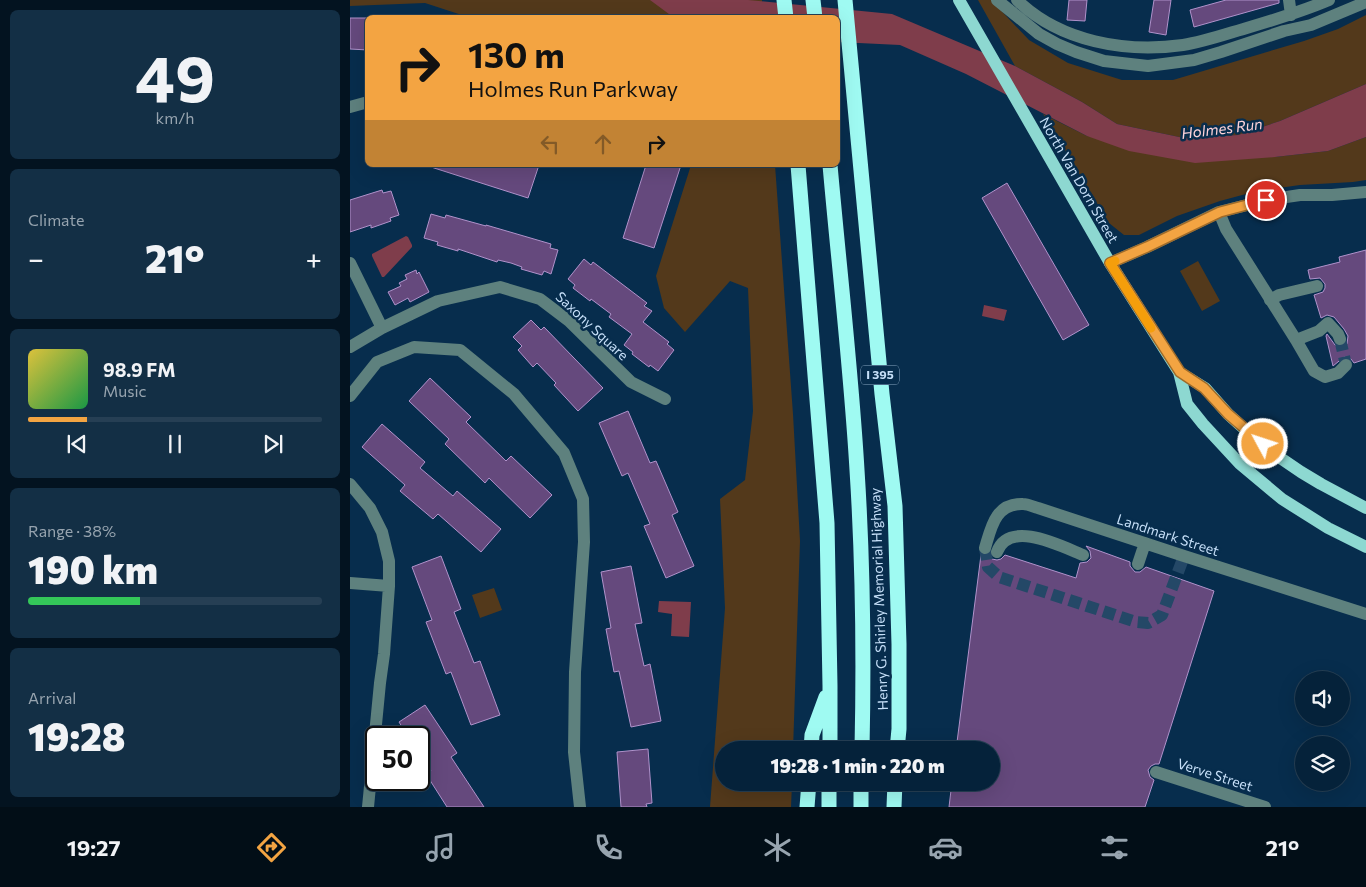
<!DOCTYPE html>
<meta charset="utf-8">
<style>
body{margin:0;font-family:Commissioner,sans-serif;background:#132f45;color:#f1f3f6;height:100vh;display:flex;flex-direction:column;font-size:19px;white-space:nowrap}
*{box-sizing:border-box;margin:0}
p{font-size:16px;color:#97a4af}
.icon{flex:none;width:28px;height:28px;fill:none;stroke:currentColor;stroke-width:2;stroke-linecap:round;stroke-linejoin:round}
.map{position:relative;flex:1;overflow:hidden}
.drawer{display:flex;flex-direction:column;gap:10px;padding:10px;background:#031320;width:350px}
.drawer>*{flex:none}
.banner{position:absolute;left:15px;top:15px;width:475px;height:152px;border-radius:8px;box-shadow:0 5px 20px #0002,0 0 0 1px #263f54;background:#f3a442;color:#111;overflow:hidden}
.controls{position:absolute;left:945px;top:671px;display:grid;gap:10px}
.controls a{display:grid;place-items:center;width:55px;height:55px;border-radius:50%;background:#05223a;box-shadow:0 5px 20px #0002,0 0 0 1px #263f54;font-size:25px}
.speed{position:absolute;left:15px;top:726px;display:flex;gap:10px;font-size:25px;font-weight:700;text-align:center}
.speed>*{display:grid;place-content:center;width:65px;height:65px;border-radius:50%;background:#05223a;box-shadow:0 5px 20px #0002,0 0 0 1px #263f54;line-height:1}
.speed .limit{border:2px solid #111;border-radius:8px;background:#fff;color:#111}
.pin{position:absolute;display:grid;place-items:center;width:42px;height:42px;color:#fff;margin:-21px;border:2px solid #fff;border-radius:50%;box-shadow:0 1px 5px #0007}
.me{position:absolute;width:55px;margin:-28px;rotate:310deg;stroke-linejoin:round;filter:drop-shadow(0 0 4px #0008)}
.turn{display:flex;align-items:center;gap:18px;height:105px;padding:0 20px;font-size:22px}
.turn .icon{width:65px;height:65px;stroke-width:2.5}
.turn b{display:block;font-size:35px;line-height:42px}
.lanes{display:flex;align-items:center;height:48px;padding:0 20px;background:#0003;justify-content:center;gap:25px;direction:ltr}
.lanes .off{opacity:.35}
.big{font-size:38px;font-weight:800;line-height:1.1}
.drawer .widget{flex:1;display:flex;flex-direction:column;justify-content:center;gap:8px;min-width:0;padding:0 18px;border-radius:8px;background:#132f45}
.drawer .dial{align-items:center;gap:0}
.dial b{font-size:65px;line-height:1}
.song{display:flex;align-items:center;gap:15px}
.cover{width:60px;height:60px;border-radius:8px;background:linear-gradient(135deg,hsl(50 70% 55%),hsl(140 70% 35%))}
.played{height:5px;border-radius:2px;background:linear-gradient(90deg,#f3a442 20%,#263f54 20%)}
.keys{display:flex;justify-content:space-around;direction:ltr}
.heat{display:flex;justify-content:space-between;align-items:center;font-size:28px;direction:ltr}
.charge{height:8px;border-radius:4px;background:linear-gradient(90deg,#34c759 38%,#263f54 0)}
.trip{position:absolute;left:365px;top:741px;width:285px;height:50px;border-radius:25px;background:#05223a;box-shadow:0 5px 20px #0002,0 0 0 1px #263f54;font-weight:800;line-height:50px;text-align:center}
.tabs{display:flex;height:80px;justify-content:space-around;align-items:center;background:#020e17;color:#97a4af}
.tabs .icon{width:35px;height:35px}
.tabs .active{color:#f3a442}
.tabs b{font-size:22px;color:#f1f3f6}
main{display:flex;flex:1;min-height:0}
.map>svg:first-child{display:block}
</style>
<main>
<section class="drawer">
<div class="widget dial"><b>49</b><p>km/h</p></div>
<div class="widget"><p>Climate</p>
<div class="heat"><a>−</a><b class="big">21°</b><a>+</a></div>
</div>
<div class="widget">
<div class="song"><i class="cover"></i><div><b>98.9 FM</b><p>Music</p></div></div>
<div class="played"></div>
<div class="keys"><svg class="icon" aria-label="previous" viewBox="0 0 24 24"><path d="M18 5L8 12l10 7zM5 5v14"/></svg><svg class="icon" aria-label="pause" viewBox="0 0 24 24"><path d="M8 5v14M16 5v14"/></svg><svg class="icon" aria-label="next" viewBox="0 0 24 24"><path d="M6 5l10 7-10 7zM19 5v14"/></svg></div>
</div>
<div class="widget"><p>Range · 38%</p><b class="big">190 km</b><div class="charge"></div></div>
<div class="widget"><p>Arrival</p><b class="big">19:28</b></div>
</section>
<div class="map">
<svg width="1016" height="807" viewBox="0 0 1016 807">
<rect width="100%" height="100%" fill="#072d4d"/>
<path fill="#53391b" d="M0,0H412L413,17L121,18L75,3L0,6Z
M628,0H641L679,40L718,63L772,80H823L954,41L988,29L1016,15V84L930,121L888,135L834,138L767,124L732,102L665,66Z
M693,114L737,136L925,157L978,151L1016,137V180L1003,182L950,185L907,191L870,201L827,216L789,235H774L759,223Z
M341,165H425L443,414L450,541L443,750H374V782L442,783L441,807H360L375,608L370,499L395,480L403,411L398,288L380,281L335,332L314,308L306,276Z
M848,261L870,301L852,311L830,271Z
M144,588L152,610L130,618L122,595Z"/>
<path fill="#7f3d4b" d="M300,0H398L542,14L665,66L732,102L767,124L834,138L888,135L930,121L1016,84V137L978,151L925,157L845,163L779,151L737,136L616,74L550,45L488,42V18L323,17Z
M56,236L58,237L62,245V247L34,277H32L22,256V254Z
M634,305L657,310L654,321L632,316Z
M309,601L341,602L339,637L321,636L322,614L308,612Z"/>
<path fill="#65497d" stroke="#b092cb" d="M719,0H737L735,21L717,20Z
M804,0H821L816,35L799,32Z
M876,0H929V3L844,27L840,10Z
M0,18H18V50L0,49Z
M81,165H189L178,198L81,167Z
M296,165H331L304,248L273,238Z
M657,183L739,325L713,340L632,198Z
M32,190L33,193L41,191L49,215L40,218L41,221L21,228V225L0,232V200Z
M81,214L95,218L96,215L136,226V225L201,244L200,248L208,250L201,274L194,271L192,275L171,269L172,267L161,263L148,260L147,262L108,249V251L87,245L88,242L74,238Z
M1016,250V359L1004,363L1001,359L994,357L983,366L976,336L977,334L985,345L989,347L993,346L997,344L998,336L994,329L984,317L977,315L971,318L964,295L973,292L975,288V284L970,278L960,279L958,270L990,262L989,257Z
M234,259L241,265L243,262L297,303L294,306L302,311L293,322L319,342L317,344L324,350L308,371L300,365L299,367L282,354L283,352L274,345L282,334L259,317L261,314L241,299L240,301L223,288L225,285L218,279Z
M66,270L67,274L69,272L79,292L60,302L58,298L45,305L38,292L51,286L49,283L57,279L55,275Z
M181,320L191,330L194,327L253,388L228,411L204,385L206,383L187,363L183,367L168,350L172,346L163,337Z
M80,378L121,417L116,422L156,461L161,456L202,495L180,518L139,478L135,483L95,444L99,439L59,401Z
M278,411L300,463L306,461L328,512L322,515L344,566L316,578L294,526L300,524L278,473L272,476L249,423Z
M32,424L75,462L70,468L103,496L107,491L151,529L131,552L88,514L83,519L50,491L55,485L12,447Z
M736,546L780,562V566L785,572H790L796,567L864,591L809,764H805L801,766L798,770L800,777L804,780L795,807H599L602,782H641V750H606L631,555L636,556L639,555L642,559L647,560L651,559L655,555L726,578L730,563L737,562L741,558L740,551Z
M91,556L111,609L104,612L124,663L130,661L150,715L121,725L101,672L96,674L76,622L82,620L62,567Z
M281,566L292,623L285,624L294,666L300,664L311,721L281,727L269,671L264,672L256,629L261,628L251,572Z
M75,705L107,753L101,757L134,807H97L76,774L81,771L69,752V738H59L49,722Z
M298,749L302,803L296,804L297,807H271L267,752Z"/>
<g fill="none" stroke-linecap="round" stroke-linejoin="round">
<path stroke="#244867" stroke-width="12" stroke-dasharray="12 6" stroke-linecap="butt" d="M990,339L996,365
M635,548L638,567L649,577L786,622L798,623L812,615L834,556"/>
<path stroke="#5e817e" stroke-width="12" d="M647,0L689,34L707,44L726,52L754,61L798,66L844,60L871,52L934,31L961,25L1016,2
M667,0C710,42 776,53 833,45C854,42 879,33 900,27C927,19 953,11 979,0
M939,0L941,15
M0,107L18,102
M869,212L876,229L946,340L969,331L978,323L988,334L990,339
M0,263L32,328
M760,263L797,247L869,212L917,200L950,195H982L1016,192
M920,300L929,295L967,286
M946,340L964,371L975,377L988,373L996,365
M0,347L32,328L88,301L150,287L190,299L219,321L281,382L315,399
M0,396L27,362L64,347L110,350L164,394L214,453L233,499L234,542L225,672L224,752L230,807
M0,484L20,508L32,532L39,561V586L34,654L30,683L18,807
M635,548C641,528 645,503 673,504C678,504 684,507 688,508L834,556L1016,614
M647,552C659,519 711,546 733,555
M788,564L795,543
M0,583L39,586
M806,772L915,807"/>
<path stroke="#8dd8d1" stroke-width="12" d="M609,0L760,263L829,372L837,404L853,424L890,464L932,499L978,528L1016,547
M829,372L855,388L878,414L899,433L926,455L951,472L971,484L1016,508"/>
<path stroke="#9ffaf2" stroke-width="15" d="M434,0L436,18
M463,0L465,18
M495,0L532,394L545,506L549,644V729L547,750
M448,165L477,523L480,686V750
M480,165C489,267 501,368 507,470C513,563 514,657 512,750
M461,750L462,735L476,697
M457,807L459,782
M479,807V782
M511,807V782
M544,807L545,782"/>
</g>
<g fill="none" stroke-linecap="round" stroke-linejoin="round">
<g stroke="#9e6b2b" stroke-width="12">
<path id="route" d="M913,444L878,414L854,388L830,372L760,263L797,247L870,212L916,200"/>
</g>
<use href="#route" stroke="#f3a442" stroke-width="9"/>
<path stroke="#f59e0b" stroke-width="9" d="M765,261L760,263L801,328"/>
</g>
<g text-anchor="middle" stroke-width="5" stroke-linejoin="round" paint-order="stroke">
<rect fill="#072d4d" stroke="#8daac5" stroke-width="1" x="511" y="365.5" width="38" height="19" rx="4"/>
<g font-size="12" font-weight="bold" fill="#c6dff8">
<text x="530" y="379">I 395</text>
</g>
<g font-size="14" fill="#c6dff8" stroke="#072d4d">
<text transform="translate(729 180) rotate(60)" y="5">North Van Dorn Street</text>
<text transform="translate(242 326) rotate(43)" y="5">Saxony Square</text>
<text transform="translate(818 535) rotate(18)" y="5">Landmark Street</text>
<text transform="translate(529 599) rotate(-92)" y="5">Henry G. Shirley Memorial Highway</text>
<text transform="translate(865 775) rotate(18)" y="5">Verve Street</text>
</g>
<g font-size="15" font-style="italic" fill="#fed3d9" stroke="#072d4d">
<text transform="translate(872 129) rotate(-7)" y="5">Holmes Run</text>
</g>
</g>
</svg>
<div class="controls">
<a><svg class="icon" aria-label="sound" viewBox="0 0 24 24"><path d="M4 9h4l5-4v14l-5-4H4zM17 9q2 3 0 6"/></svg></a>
<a><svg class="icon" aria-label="layers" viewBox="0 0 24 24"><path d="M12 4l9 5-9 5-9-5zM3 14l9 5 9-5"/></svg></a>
</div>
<div class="speed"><div class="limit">50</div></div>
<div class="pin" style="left:916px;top:200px;background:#d93025"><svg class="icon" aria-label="arrive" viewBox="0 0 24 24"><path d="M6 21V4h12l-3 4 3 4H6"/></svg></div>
<svg class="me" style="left:913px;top:444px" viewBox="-20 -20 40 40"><circle r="17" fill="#f3a442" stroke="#fff" stroke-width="3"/><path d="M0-11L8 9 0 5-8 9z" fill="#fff"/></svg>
<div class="trip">19:28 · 1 min · 220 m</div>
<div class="banner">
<div class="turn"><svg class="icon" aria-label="right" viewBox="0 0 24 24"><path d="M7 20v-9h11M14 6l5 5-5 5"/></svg><div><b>130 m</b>Holmes Run Parkway</div></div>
<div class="lanes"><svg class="icon off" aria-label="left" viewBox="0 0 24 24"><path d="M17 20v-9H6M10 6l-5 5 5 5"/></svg><svg class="icon off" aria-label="ahead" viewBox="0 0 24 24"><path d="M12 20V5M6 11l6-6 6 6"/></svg><svg class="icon" aria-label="right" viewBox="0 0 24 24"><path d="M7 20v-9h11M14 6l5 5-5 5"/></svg></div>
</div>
</div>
</main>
<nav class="tabs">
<b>19:27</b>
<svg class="icon active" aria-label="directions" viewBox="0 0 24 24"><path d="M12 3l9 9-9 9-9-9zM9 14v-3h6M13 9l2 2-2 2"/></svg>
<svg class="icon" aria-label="music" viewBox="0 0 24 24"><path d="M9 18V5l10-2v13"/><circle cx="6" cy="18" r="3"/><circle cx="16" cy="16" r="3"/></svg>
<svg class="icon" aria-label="phone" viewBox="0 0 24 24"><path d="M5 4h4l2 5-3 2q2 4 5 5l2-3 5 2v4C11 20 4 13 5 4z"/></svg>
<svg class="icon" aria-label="climate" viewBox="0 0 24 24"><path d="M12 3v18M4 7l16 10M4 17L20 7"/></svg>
<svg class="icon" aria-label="car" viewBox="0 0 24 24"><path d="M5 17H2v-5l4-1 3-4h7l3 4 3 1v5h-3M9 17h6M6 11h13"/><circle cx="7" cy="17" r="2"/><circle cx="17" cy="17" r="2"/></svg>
<svg class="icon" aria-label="filters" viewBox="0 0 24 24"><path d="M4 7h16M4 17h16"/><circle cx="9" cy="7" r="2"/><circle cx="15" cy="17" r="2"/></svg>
<b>21°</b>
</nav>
